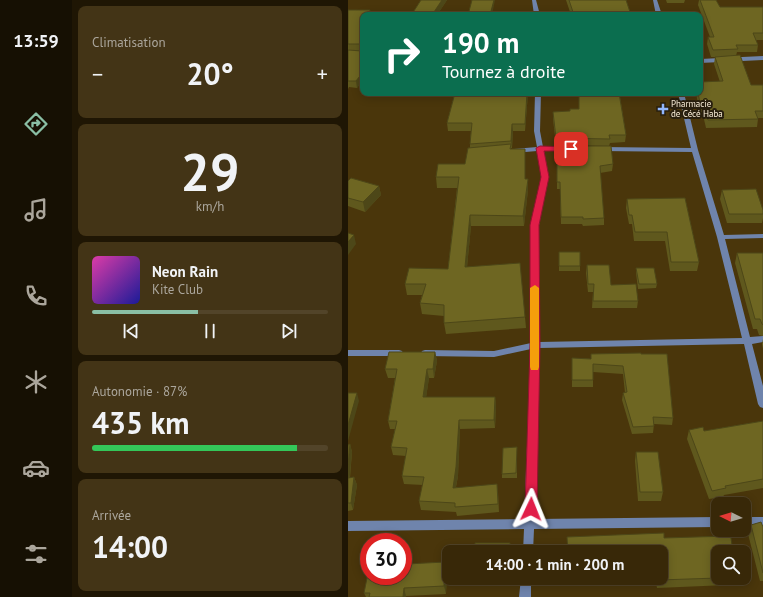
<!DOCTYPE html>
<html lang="fr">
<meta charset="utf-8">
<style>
body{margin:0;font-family:"PT Sans",sans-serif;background:#433416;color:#f1f3f6;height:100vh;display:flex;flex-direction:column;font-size:15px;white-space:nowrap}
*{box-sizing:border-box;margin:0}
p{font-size:13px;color:#aba69c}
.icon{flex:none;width:22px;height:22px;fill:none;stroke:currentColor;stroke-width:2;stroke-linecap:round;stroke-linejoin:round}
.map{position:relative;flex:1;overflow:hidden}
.sheet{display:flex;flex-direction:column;gap:6px;padding:6px;background:#1f1604;width:276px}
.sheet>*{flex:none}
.top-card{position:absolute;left:12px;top:12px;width:343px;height:84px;border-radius:8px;box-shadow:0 2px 10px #0003,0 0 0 1px #524429;background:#0b6e4f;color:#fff;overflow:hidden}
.needle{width:26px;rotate:275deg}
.buttons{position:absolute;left:363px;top:497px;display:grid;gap:8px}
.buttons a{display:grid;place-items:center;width:40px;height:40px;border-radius:8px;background:#382808;box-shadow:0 2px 10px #0003,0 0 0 1px #524429;font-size:20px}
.speed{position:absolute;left:12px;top:533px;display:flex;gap:8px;font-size:20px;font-weight:700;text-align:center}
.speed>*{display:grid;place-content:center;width:52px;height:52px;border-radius:50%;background:#382808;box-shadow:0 2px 10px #0003,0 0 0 1px #524429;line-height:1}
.speed .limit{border:6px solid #d22;background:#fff;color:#111}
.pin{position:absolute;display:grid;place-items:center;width:34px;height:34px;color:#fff;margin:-17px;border-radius:8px;box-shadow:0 2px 6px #0006}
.me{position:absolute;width:44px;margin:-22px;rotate:2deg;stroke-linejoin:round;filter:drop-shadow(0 0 3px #0008)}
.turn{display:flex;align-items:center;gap:14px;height:84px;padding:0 16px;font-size:18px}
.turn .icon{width:52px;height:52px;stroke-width:2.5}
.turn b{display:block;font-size:28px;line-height:34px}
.big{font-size:30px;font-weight:700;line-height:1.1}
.sheet .tile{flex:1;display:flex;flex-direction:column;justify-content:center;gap:6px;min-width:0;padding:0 14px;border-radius:8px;background:#433416}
.sheet .dial{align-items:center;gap:0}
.dial b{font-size:52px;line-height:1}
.song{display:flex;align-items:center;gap:12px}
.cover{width:48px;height:48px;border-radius:6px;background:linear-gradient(135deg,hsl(320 70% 55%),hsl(240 70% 35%))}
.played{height:4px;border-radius:2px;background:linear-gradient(90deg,#8abfa5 45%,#524429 45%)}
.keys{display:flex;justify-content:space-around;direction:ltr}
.heat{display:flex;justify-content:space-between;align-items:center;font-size:22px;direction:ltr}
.charge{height:6px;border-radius:3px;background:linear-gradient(90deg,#34c759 87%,#524429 0)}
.trip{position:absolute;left:94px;top:545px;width:226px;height:40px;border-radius:8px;background:#382808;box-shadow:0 2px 10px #0003,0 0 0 1px #524429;font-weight:700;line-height:40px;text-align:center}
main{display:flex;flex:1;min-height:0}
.tab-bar{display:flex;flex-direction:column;width:72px;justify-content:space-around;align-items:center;background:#161003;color:#aba69c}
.tab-bar .icon{width:28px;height:28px}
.tab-bar .selected{color:#8abfa5}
.tab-bar b{font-size:18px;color:#f1f3f6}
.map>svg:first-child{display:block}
</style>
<main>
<nav class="tab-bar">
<b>13:59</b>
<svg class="icon selected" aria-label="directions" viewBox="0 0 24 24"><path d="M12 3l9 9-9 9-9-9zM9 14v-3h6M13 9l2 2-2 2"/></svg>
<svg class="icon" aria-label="music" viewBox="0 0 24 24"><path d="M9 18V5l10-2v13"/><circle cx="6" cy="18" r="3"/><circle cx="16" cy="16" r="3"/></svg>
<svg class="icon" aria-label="phone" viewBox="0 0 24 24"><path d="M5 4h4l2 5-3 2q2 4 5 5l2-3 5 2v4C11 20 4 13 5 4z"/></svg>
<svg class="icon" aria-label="climate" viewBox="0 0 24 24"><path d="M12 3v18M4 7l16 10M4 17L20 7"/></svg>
<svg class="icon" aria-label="car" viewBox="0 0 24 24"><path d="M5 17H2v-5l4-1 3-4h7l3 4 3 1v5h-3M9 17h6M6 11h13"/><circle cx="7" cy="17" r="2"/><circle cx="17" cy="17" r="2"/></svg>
<svg class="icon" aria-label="filters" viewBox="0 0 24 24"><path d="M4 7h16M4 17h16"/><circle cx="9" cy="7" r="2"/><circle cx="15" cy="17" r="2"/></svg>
</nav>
<section class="sheet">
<div class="tile"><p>Climatisation</p>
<div class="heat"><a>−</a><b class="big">20°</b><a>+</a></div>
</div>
<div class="tile dial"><b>29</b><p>km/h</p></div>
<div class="tile">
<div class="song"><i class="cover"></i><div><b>Neon Rain</b><p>Kite Club</p></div></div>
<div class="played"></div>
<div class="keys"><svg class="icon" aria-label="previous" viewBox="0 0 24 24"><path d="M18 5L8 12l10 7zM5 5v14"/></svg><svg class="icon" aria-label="pause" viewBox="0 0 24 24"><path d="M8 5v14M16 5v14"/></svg><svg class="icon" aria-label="next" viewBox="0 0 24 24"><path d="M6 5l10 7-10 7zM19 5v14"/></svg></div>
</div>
<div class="tile"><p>Autonomie · 87%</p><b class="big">435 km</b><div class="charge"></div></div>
<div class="tile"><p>Arrivée</p><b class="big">14:00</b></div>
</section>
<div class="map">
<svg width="415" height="597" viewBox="0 0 415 597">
<rect width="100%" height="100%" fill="#4a360b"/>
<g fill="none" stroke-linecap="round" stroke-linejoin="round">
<path fill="#6f84ac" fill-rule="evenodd" d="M184,0H188L192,15H186Z
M305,0H309L314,15H308Z
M415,56V60L352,63V59Z
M187,93H193L192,131L195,147H218L221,149L218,151H196L200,177L191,225V342L394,338L369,237L344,152L252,151L249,149L252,147L343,148L330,93H336L350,150L376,235L415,234V238L377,239L402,337L415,336V342L404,344L415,386V408L412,407L410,404L396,344L191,348L186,519L370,517V527L186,529L185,552H175L176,529L0,531V521L176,519L183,349L146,357L77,356L74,355L73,353L74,351L77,350L146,351L183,343V225L194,177L189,151L166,153L163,151L166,149L189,147L186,131Z
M0,350H51L54,351L55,353L54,355L51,356H0Z
M396,517H415V527H396Z
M173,578H183V597H171Z"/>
</g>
<path fill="#5f581d" d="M73,0H99L89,15H64V14Z
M218,0H278L283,15H223Z
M318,0H337L336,3H319Z
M351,0H368L372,7H415V40H408L410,45L409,52H389L388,56L403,85H415V118H410V119L409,127L358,128L355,115H352L348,93H352L372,82L366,64L367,57H363L359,44L360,37H362L350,5Z
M0,10H22L23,15H15V80L9,88L1,87L0,89Z
M107,93H180L177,131H165L164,148H163V149H177V179H180V190L176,226H123L119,267L177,317L178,328L98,334L96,323V316L74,314L72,303L74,295H59L57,284L100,269L109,188H89L88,177L117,164L122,148V144L123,131H100L99,123Z
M231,93H296V95L272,97L278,135L277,142L262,143L261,146L208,145L205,119V112L222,111V109H231Z
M209,146L265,164L264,171L252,173L256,218V225L235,226L234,224H213L212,189H209Z
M0,181L31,186L33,195L17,212L0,206Z
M374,190L415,210V218L414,223H379L372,199Z
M337,198L351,262L349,271H322L317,241H286L284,224H281L278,208L279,199Z
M211,252H232V271H211Z
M389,253H415V336L411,335L409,329H405L387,263Z
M239,265L263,285L290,301L289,308H244L245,292H240L238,273Z
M288,268L309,284L308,288L290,289L288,273Z
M415,339V349L414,344Z
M87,352L89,361L86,378H81L78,397H147L148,406L147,428L112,429L110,476L108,487L150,492L151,512L109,516L108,512L73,510L71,501L75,485L56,484L54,476L58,456L45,455L43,447L47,429H42L40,421L47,378H40L37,369Z
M293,354L325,418L324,425L306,424L305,433L284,434L274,400L275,393H277L275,374L245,372V387H224V358L243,359Z
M415,421V488L376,495L375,497L361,499L339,439L341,430L356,431Z
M2,444L4,452L2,478L6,477L9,485L5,510L0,511V445Z
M169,452V478H154V474Z
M288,452L315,492L313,501H290L287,461Z
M403,525L415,527V581H412L400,534Z
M219,537L316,538L370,578H390L388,584L379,585L309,588L307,578H313V552H219Z
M60,560L61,564L99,570L98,594L58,596V597H18L16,593Z
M126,578H162L161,580L127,581Z"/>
<path fill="#4d4718" d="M94,0H99L89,15H84Z
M146,0H147L144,15H142Z
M22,10L23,15H20Z
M15,72V80L9,88L8,81Z
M179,93H180L177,131V124Z
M164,124L165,131L164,148L163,141Z
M180,179V190L176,226L175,216Z
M31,186L33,195L17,212L15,202Z
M122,215L123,226L118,278L117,267Z
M6,235L8,244L0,255V242Z
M87,352L89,361L86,378L85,369Z
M79,369L81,378L77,406L75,397Z
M9,393L11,401L0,441V425Z
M147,397L148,406L147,428L146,420Z
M111,420L112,429L110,476L106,496L105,488Z
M2,444L4,452L1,485L0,481V465Z
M6,477L9,485L5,510L3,503Z
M97,562L99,570L98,594L96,586Z
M56,588L58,596V597H55Z"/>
<path fill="#6e6622" stroke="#4d4718" d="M73,0H94L84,15L64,14Z
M124,0H146L142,15H120Z
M221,0H278L283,15H226Z
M352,0H368L372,7H415V33H405L410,45H388L390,49L365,50L360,37H366Z
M0,10H22L20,15H15V45L14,44H0Z
M15,46V53L13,56H15V72L8,81H0V50L14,51Z
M392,55L403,85H415V111H407L410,119L360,120L356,108H353L350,93H352V82L375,81L367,57Z
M107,93H179L177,124H164L163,141L122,144L124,123H99Z
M231,93H271L278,135H261L262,139L208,138L205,112L222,111V109H231Z
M163,144L162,149H177V179H180L175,216L122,215L117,267L172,263L177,317L96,323V305L72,303L78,284H57L61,268L100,269L111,177H88L90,164H117L120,148Z
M209,146H263L265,164L252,166L256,218L235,219V217H213L212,182H209Z
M3,178L31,186L15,202L0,198V181Z
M408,189L415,210V214H381L374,190Z
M337,198L351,262H323L319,232H287L284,215H281L279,199Z
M0,233L6,235L0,242Z
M211,252H232V266H211Z
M389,253H415V325L414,324L412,319H407Z
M239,265H261L263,285L288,284L290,301H245L246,284H240Z
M288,268H306L309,284H291Z
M41,352H87L85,369H79L75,397H147L146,420H111L108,467L105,488L149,484L150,504L107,507V503L71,501L76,477L54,476L59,448L43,447L49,421H40L49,369H37Z
M293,353V354H319L325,418L305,417L306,426L285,427L275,393L279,392L275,366L245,364V380H224V358L243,359V354Z
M0,393H9L0,425Z
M415,421V479L377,486L378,488L364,491L341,430L355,427L356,431Z
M2,444L0,465V445Z
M169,447L168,473L154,474L155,448Z
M288,452H310L315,492H292Z
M6,477L3,503H0V478Z
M413,522L415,527V573L403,525Z
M316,533V538L381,536L383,538L385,552H370V578L311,580V578H313V552H220L219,537Z
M127,543H162V552H127Z
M55,560H60L59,564L97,562L96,586L56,588L55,597H21L22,593H16L21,568V576H55Z"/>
<path fill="#e11d48" stroke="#92132f" d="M192,146L223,147L226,149L223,151H196L201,177L191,225L192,345L189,509L187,512L183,514L179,512L177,509L182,345V225L193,177L188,148Z"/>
<path fill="#f59e0b" d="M187,285L191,288V367L190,370H183L182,367V288Z"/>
<path fill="#92b7fd" stroke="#281f0e" stroke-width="1.5" d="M313 103h4v4h4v4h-4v4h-4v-4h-4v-4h4z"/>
<g text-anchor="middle" stroke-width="4" stroke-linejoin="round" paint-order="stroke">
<g font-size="9" fill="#fef2dc" stroke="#281f0e" text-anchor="start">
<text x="323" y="107">Pharmacie<tspan x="323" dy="10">de Cécé Haba</tspan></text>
</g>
</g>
</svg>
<div class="buttons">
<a><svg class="needle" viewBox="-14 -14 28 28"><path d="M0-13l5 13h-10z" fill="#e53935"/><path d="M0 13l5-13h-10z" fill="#aba69c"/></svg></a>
<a><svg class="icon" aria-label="search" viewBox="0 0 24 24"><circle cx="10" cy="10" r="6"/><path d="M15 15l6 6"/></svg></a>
</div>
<div class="speed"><div class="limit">30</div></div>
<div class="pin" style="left:223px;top:149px;background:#d93025"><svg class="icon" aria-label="arrive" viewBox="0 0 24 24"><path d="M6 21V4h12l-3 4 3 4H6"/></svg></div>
<svg class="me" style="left:183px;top:509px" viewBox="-20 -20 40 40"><path d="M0-17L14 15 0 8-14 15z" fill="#e11d48" stroke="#fff" stroke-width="4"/></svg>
<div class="trip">14:00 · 1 min · 200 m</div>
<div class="top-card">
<div class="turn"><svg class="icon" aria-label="right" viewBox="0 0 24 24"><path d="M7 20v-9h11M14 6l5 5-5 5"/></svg><div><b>190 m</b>Tournez à droite</div></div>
</div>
</div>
</main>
